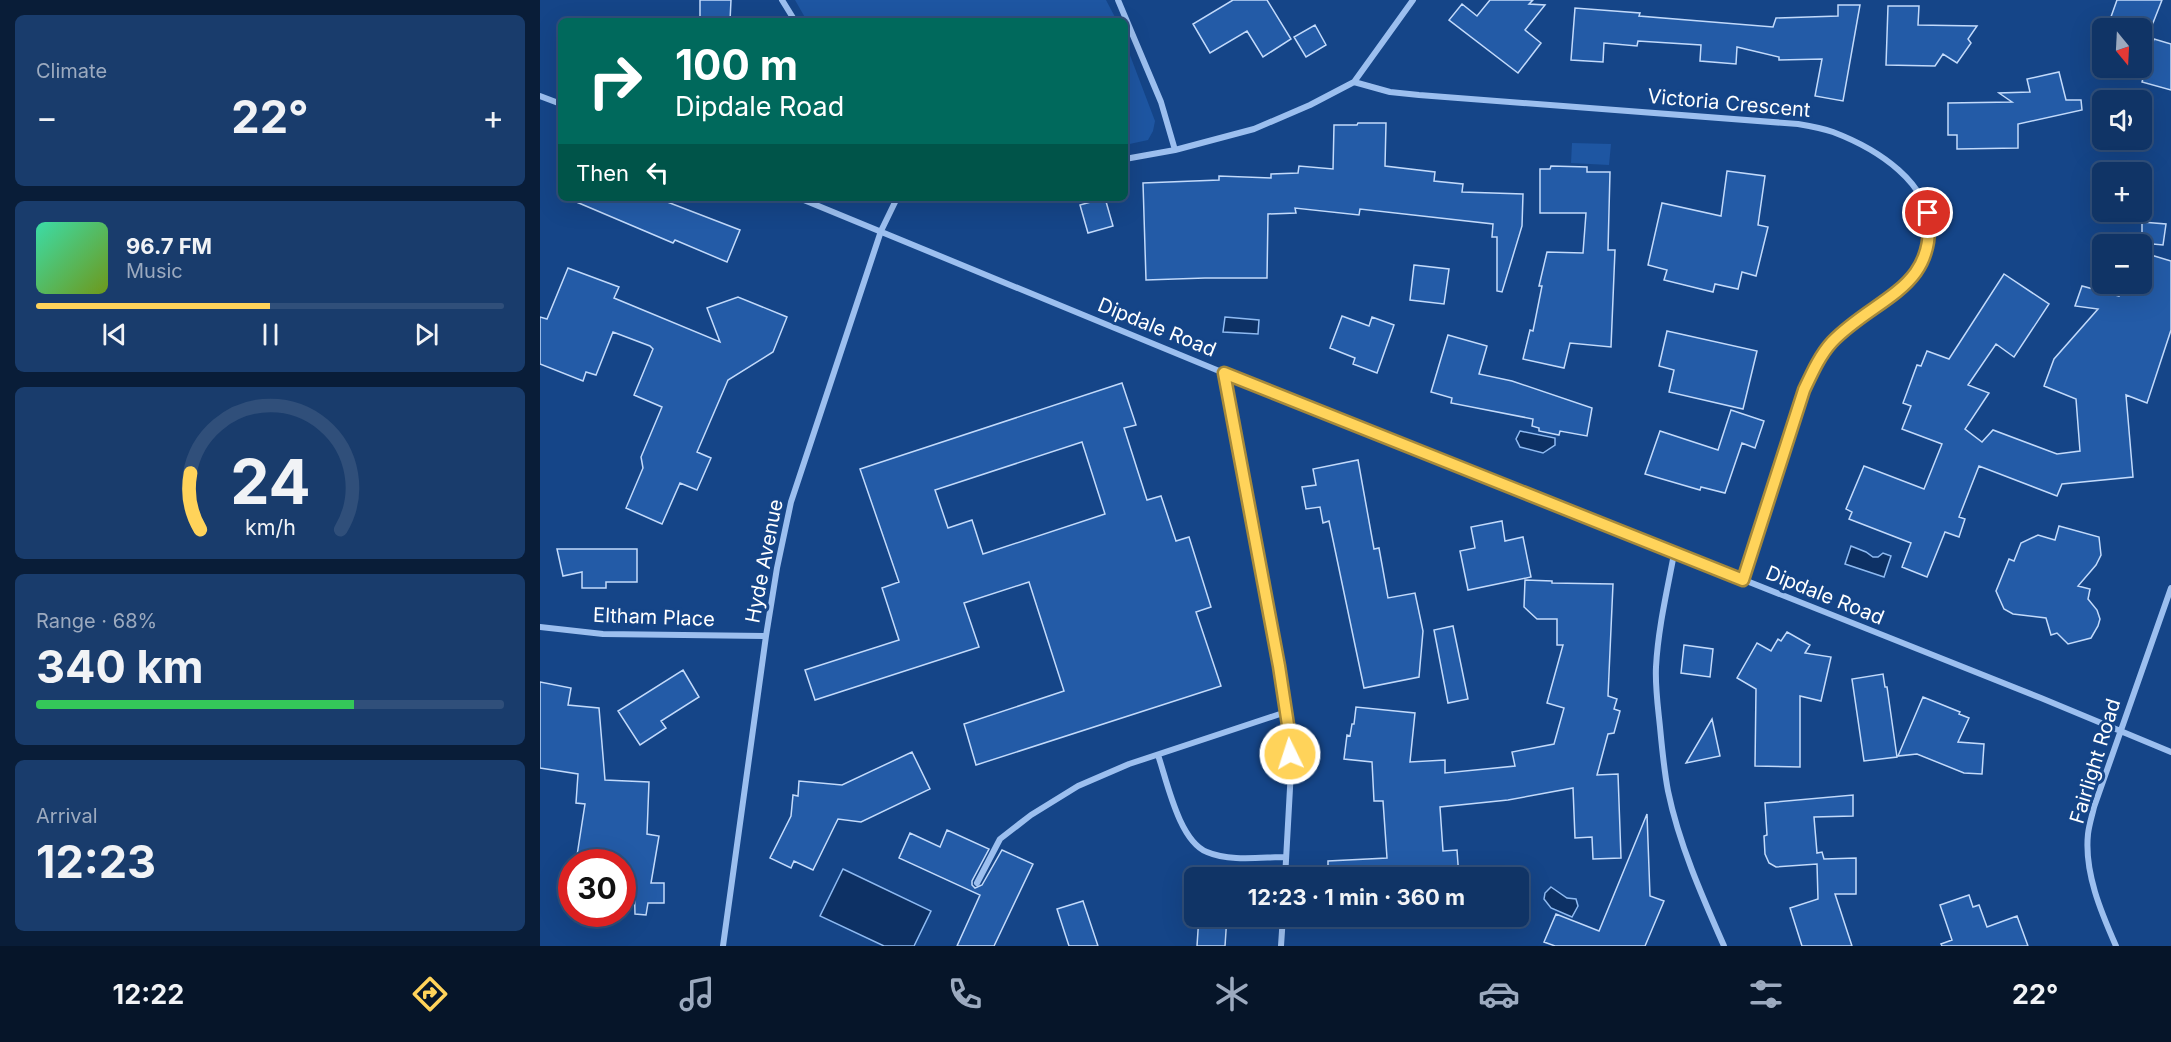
<!DOCTYPE html>
<meta charset="utf-8">
<style>
body{margin:0;font-family:Inter,sans-serif;background:#193c6c;color:#f1f3f6;height:100vh;display:flex;flex-direction:column;font-size:22px;white-space:nowrap}
*{box-sizing:border-box;margin:0}
p{font-size:20px;color:#9caabf}
.icon{flex:none;width:33px;height:33px;fill:none;stroke:currentColor;stroke-width:2;stroke-linecap:round;stroke-linejoin:round}
.map{position:relative;flex:1;overflow:hidden}
.details{display:flex;flex-direction:column;gap:15px;padding:15px;background:#091d38;width:540px}
.details>*{flex:none}
.guide{position:absolute;left:18px;top:18px;width:570px;height:183px;border-radius:9px;box-shadow:0 6px 24px #0002,0 0 0 2px #304f7a;background:#00695c;color:#fff;overflow:hidden}
.needle{width:39px;rotate:162deg}
.fabs{position:absolute;left:1552px;top:18px;display:grid;gap:12px}
.fabs a{display:grid;place-items:center;width:60px;height:60px;border-radius:9px;background:#103466;box-shadow:0 6px 24px #0002,0 0 0 2px #304f7a;font-size:30px}
.speed{position:absolute;left:18px;top:849px;display:flex;gap:12px;font-size:30px;font-weight:700;text-align:center}
.speed>*{display:grid;place-content:center;width:78px;height:78px;border-radius:50%;background:#103466;box-shadow:0 6px 24px #0002,0 0 0 2px #304f7a;line-height:1}
.speed .limit{border:9px solid #d22;background:#fff;color:#111}
.pin{position:absolute;display:grid;place-items:center;width:51px;height:51px;color:#fff;margin:-26px;border:3px solid #fff;border-radius:50%;box-shadow:0 2px 6px #0007}
.me{position:absolute;width:66px;margin:-33px;rotate:356deg;stroke-linejoin:round;filter:drop-shadow(0 0 4px #0008)}
.turn{display:flex;align-items:center;gap:21px;height:126px;padding:0 18px;font-size:27px}
.turn .icon{width:78px;height:78px;stroke-width:2.5}
.turn b{display:block;font-size:42px;line-height:51px}
.then{display:flex;align-items:center;height:57px;padding:0 18px;background:#0003;gap:12px;font-size:22px}
.big{font-size:45px;font-weight:700;line-height:1.1}
.details .tile{flex:1;display:flex;flex-direction:column;justify-content:center;gap:9px;min-width:0;padding:0 21px;border-radius:9px;background:#193c6c}
.details .dial{align-items:center;gap:0}
.dial svg{height:156px;overflow:visible;fill:none;stroke:#304f7a;stroke-width:7;stroke-linecap:round;text-anchor:middle}
.dial text{fill:#f1f3f6;stroke:none}
.song{display:flex;align-items:center;gap:18px}
.cover{width:72px;height:72px;border-radius:9px;background:linear-gradient(135deg,hsl(160 70% 55%),hsl(80 70% 35%))}
.played{height:6px;border-radius:3px;background:linear-gradient(90deg,#ffd35a 50%,#304f7a 50%)}
.keys{display:flex;justify-content:space-around;direction:ltr}
.heat{display:flex;justify-content:space-between;align-items:center;font-size:33px;direction:ltr}
.charge{height:9px;border-radius:4px;background:linear-gradient(90deg,#34c759 68%,#304f7a 0)}
.trip{position:absolute;left:644px;top:867px;width:345px;height:60px;border-radius:9px;background:#103466;box-shadow:0 6px 24px #0002,0 0 0 2px #304f7a;font-weight:700;line-height:60px;text-align:center}
.tab-bar{display:flex;height:96px;justify-content:space-around;align-items:center;background:#061529;color:#9caabf}
.tab-bar .icon{width:42px;height:42px}
.tab-bar .on{color:#ffd35a}
.tab-bar b{font-size:27px;color:#f1f3f6}
main{display:flex;flex:1;min-height:0}
.map>svg:first-child{display:block}
</style>
<main>
<section class="details">
<div class="tile"><p>Climate</p>
<div class="heat"><a>−</a><b class="big">22°</b><a>+</a></div>
</div>
<div class="tile">
<div class="song"><i class="cover"></i><div><b>96.7 FM</b><p>Music</p></div></div>
<div class="played"></div>
<div class="keys"><svg class="icon" aria-label="previous" viewBox="0 0 24 24"><path d="M18 5L8 12l10 7zM5 5v14"/></svg><svg class="icon" aria-label="pause" viewBox="0 0 24 24"><path d="M8 5v14M16 5v14"/></svg><svg class="icon" aria-label="next" viewBox="0 0 24 24"><path d="M6 5l10 7-10 7zM19 5v14"/></svg></div>
</div>
<div class="tile dial"><svg viewBox="0 0 100 80">
<path d="M14 69A42 42 0 1 1 86 69"/>
<path d="M14 69A42 42 0 0 1 9 40" stroke="#ffd35a"/>
<text x="50" y="56" font-size="32" font-weight="700">24</text>
<text x="50" y="72" font-size="11">km/h</text>
</svg></div>
<div class="tile"><p>Range · 68%</p><b class="big">340 km</b><div class="charge"></div></div>
<div class="tile"><p>Arrival</p><b class="big">12:23</b></div>
</section>
<div class="map">
<svg width="1631" height="946" viewBox="0 0 1631 946">
<rect width="100%" height="100%" fill="#154588"/>
<path fill="#1e56a2" d="M255,0H566L577,21H267Z
M585,42L615,121L613,131L608,140L585,145Z
M1032,143L1071,144L1069,165L1031,163Z"/>
<path fill="#0d3165" stroke="#8ebaf2" stroke-width="1.5" d="M685,317L719,320L718,334L683,332Z
M980,431L1015,438V445L1003,453L980,447L976,439Z
M1311,546L1326,552L1333,557H1338L1343,553L1351,556L1344,577L1305,564Z
M303,869L391,911L374,946H344L280,916Z
M1011,887L1027,898L1036,899L1038,906L1032,917L1011,908L1004,899L1005,893Z"/>
<path fill="#235ba7" stroke="#c2dafb" stroke-width="1.5" fill-rule="evenodd" d="M160,0H191L190,21H160Z
M693,0H727L751,39L723,57L707,31L670,53L653,24Z
M950,0H993L989,4L1005,5L985,30L1001,43L978,73L909,20L922,4L937,16Z
M1577,0H1622L1611,28H1567Z
M1298,5H1320L1303,101L1275,96L1282,59L1239,60V57L1197,47L1196,64L1160,61L1161,45L1098,41L1097,46L1064,43L1063,62L1031,60L1035,8L1100,13L1099,16L1233,27L1236,18L1298,16Z
M1348,6H1379L1378,25L1437,26L1428,39L1431,43L1417,63L1403,54L1395,66L1346,65Z
M775,25L786,45L766,57L754,37Z
M1614,39L1631,44V90L1602,82Z
M1519,72L1526,100H1541L1542,110L1478,124V148L1417,149V135H1408V103L1472,102L1459,93L1490,92L1487,79Z
M818,123H846L845,166L895,172L894,181L923,184L922,192L983,194L982,226L962,292L957,291V237H952L953,224L820,209L819,215L755,208L756,213L728,214L727,278H665L606,280L603,183L679,180V176L731,178V174L758,173L759,166L793,169L794,125H817Z
M1011,166L1047,167V172H1070L1068,250H1075L1071,347L1030,343L1024,368L983,359L990,330L993,331L1002,286H999L1007,252L1043,253L1046,213H1000V169H1010Z
M1187,171L1225,176L1218,225L1228,227L1216,276L1202,272L1198,289L1175,284L1173,292L1124,280L1127,270L1108,265L1122,203L1181,216Z
M27,198H117L200,230L187,262L135,240L133,243Z
M565,198L573,226L548,233L540,205Z
M1602,222L1626,224L1623,245L1602,243Z
M1611,255L1631,261V330L1607,403L1586,395L1593,477L1522,484L1517,496L1439,466L1419,517L1425,519L1419,537L1405,532L1387,577L1362,567L1371,543L1309,519L1312,512L1306,509L1324,466L1384,489L1402,444L1362,429L1371,406L1363,403L1377,365L1381,366L1387,351L1409,359L1464,274L1509,304L1474,357L1456,344L1428,385L1449,393L1425,429L1442,442L1453,430L1517,454L1540,451L1536,399L1504,386L1514,359L1558,309L1535,306L1542,286L1579,296L1581,289L1599,295Z
M874,265L909,269L904,304L870,300Z
M28,268L79,287L74,298L180,342L167,308L198,297L247,317L233,352L188,380L157,452L171,458L157,490L140,483L122,524L86,508L103,468L101,457L122,407L94,395L113,349L110,346L73,332L56,375L46,372L43,381L0,364V317L7,319Z
M802,316L829,326L832,317L854,325L837,373L813,364L815,358L790,348Z
M1127,331L1217,351L1203,409L1129,392L1134,370L1119,366Z
M908,335L947,346L939,374L972,381L1052,408L1047,436L1020,431L1019,435L999,431V428L992,426L993,419L911,403L912,398L891,392Z
M582,383L596,425L584,428L607,500L621,496L636,541L649,537L671,607L656,612L681,686L436,765L424,724L524,691L489,582L424,603L439,647L275,700L265,670L359,640L342,588L359,582L320,469ZM542,442L565,514L443,554L432,520L408,528L395,490Z
M1191,410L1224,421L1215,448L1202,443L1185,493L1161,487L1160,490L1105,474L1120,431L1178,450Z
M818,460L834,549L839,548L848,598L875,593L883,631L879,677L824,688L789,521L783,523L780,507L766,509L762,487L776,485L773,469Z
M962,521L965,541L983,537L991,577L928,590L920,551L935,548L931,527Z
M1519,526L1559,537L1561,555L1556,565L1538,586L1550,589L1548,599L1557,610L1560,619L1558,626L1551,638L1528,644L1517,633L1511,635L1506,618L1473,614L1464,609L1456,591L1469,559L1474,561L1481,543L1498,535L1515,540Z
M17,549H97V582H66V588H42V572L23,576Z
M985,580L1012,581V583L1073,584L1068,696L1077,699L1074,709L1080,711L1074,733L1068,734L1057,775L1078,774L1081,858L1053,859L1052,837L1035,838L1033,788L968,800L900,807L903,851L917,850L919,878H788V861L847,858L843,801H834L832,762L804,759L807,735L810,736L812,724H814L816,707L875,713L870,762L905,760V773L975,766L972,752L1014,744L1024,708L1007,703L1023,645H1017V619H997L984,607Z
M913,626L928,699L908,703L894,630Z
M1247,632L1270,645L1265,653L1291,657L1281,701L1260,696V767L1215,766L1216,689L1197,678L1217,643L1231,651L1238,639L1241,641Z
M1144,645L1173,649L1170,677L1141,673Z
M143,670L159,697L121,721L126,728L100,745L78,711Z
M1343,674L1345,687H1347L1357,757L1324,761L1312,679Z
M0,682L31,688L28,705L59,708L65,780L109,782L107,834L119,836L111,883H124V903H108L106,915L95,914L94,873L82,871V862H36L45,804L36,803L38,774L0,768Z
M1383,697L1420,712L1419,714L1429,718L1418,742L1444,744L1442,774L1424,773L1377,754L1358,756Z
M1172,719L1180,756L1146,763Z
M372,752L390,789L321,822L298,819L273,870L254,861L251,868L230,858L251,816L253,795L258,796L259,781L302,785Z
M1313,795V816L1274,817L1277,853L1282,852L1284,859L1316,858V894H1295L1312,946H1262L1250,908L1278,899L1277,864L1236,867L1229,863L1225,854L1224,836L1227,835L1225,803Z
M1107,814L1110,896L1124,901L1105,946H1015L1004,942L1016,914L1059,931Z
M407,830L449,849L432,881V885L435,888L442,885L462,850L493,864L454,946H417L440,895L359,858L370,833L400,847Z
M1429,895L1433,907L1439,905L1447,927L1477,916L1488,946H1402L1401,944L1412,940L1400,905Z
M543,901L558,946H529L517,909Z
M659,916H687L685,946H657Z"/>
<g fill="none" stroke-linecap="round" stroke-linejoin="round">
<path stroke="#9cbfef" stroke-width="6" d="M242,0L255,21
M578,0L621,102L635,150
M814,82L850,92L879,95L1258,124C1270,126 1282,128 1293,132C1335,148 1394,183 1389,235C1388,247 1386,259 1379,269C1357,300 1317,315 1292,342C1280,355 1272,374 1264,390L1203,580
M0,96L21,104
M585,159L635,150L714,129L770,105L814,82L873,0
M259,198L684,373L1501,698L1631,752
M684,373L739,666L750,738L751,770L745,878
M1134,554C1127,591 1118,629 1116,667C1115,687 1118,707 1120,727C1122,748 1124,770 1128,791C1139,844 1162,896 1184,946
M0,627L63,634L226,636
M618,755C627,781 639,841 667,852C690,862 722,857 746,857
M437,883L460,839L491,815L538,786L589,764L746,712
M183,946L226,636L237,568L251,502L341,231L357,198
M741,946L743,916
M1576,946C1561,912 1544,872 1548,834C1549,825 1552,816 1554,807L1631,588"/>
</g>
<g fill="none" stroke-linecap="round" stroke-linejoin="round">
<g stroke="#a6893a" stroke-width="15">
<path id="route" d="M750,754V738L739,666L684,373L1203,580L1264,390C1272,373 1280,355 1292,342C1335,297 1398,289 1388,213"/>
</g>
<use href="#route" stroke="#ffd35a" stroke-width="10"/>
</g>
<g text-anchor="middle" stroke-width="6" stroke-linejoin="round" paint-order="stroke">
<g font-size="20" fill="#fff" stroke="#154588">
<text transform="translate(1189 103) rotate(5)" y="7">Victoria Crescent</text>
<text transform="translate(617 327) rotate(22)" y="7">Dipdale Road</text>
<text transform="translate(224 561) rotate(-79)" y="7">Hyde Avenue</text>
<text transform="translate(1285 595) rotate(22)" y="7">Dipdale Road</text>
<text transform="translate(114 617) rotate(2)" y="7">Eltham Place</text>
<text transform="translate(1555 761) rotate(-73)" y="7">Fairlight Road</text>
</g>
</g>
</svg>
<div class="fabs">
<a><svg class="needle" viewBox="-14 -14 28 28"><path d="M0-13l5 13h-10z" fill="#e53935"/><path d="M0 13l5-13h-10z" fill="#9caabf"/></svg></a>
<a><svg class="icon" aria-label="sound" viewBox="0 0 24 24"><path d="M4 9h4l5-4v14l-5-4H4zM17 9q2 3 0 6"/></svg></a>
<a>+</a>
<a>−</a>
</div>
<div class="speed"><div class="limit">30</div></div>
<div class="pin" style="left:1388px;top:213px;background:#d93025"><svg class="icon" aria-label="arrive" viewBox="0 0 24 24"><path d="M6 21V4h12l-3 4 3 4H6"/></svg></div>
<svg class="me" style="left:750px;top:754px" viewBox="-20 -20 40 40"><circle r="17" fill="#ffd35a" stroke="#fff" stroke-width="3"/><path d="M0-11L8 9 0 5-8 9z" fill="#fff"/></svg>
<div class="trip">12:23 · 1 min · 360 m</div>
<div class="guide">
<div class="turn"><svg class="icon" aria-label="right" viewBox="0 0 24 24"><path d="M7 20v-9h11M14 6l5 5-5 5"/></svg><div><b>100 m</b>Dipdale Road</div></div>
<div class="then">Then<svg class="icon" aria-label="left" viewBox="0 0 24 24"><path d="M17 20v-9H6M10 6l-5 5 5 5"/></svg></div>
</div>
</div>
</main>
<nav class="tab-bar">
<b>12:22</b>
<svg class="icon on" aria-label="directions" viewBox="0 0 24 24"><path d="M12 3l9 9-9 9-9-9zM9 14v-3h6M13 9l2 2-2 2"/></svg>
<svg class="icon" aria-label="music" viewBox="0 0 24 24"><path d="M9 18V5l10-2v13"/><circle cx="6" cy="18" r="3"/><circle cx="16" cy="16" r="3"/></svg>
<svg class="icon" aria-label="phone" viewBox="0 0 24 24"><path d="M5 4h4l2 5-3 2q2 4 5 5l2-3 5 2v4C11 20 4 13 5 4z"/></svg>
<svg class="icon" aria-label="climate" viewBox="0 0 24 24"><path d="M12 3v18M4 7l16 10M4 17L20 7"/></svg>
<svg class="icon" aria-label="car" viewBox="0 0 24 24"><path d="M5 17H2v-5l4-1 3-4h7l3 4 3 1v5h-3M9 17h6M6 11h13"/><circle cx="7" cy="17" r="2"/><circle cx="17" cy="17" r="2"/></svg>
<svg class="icon" aria-label="filters" viewBox="0 0 24 24"><path d="M4 7h16M4 17h16"/><circle cx="9" cy="7" r="2"/><circle cx="15" cy="17" r="2"/></svg>
<b>22°</b>
</nav>
